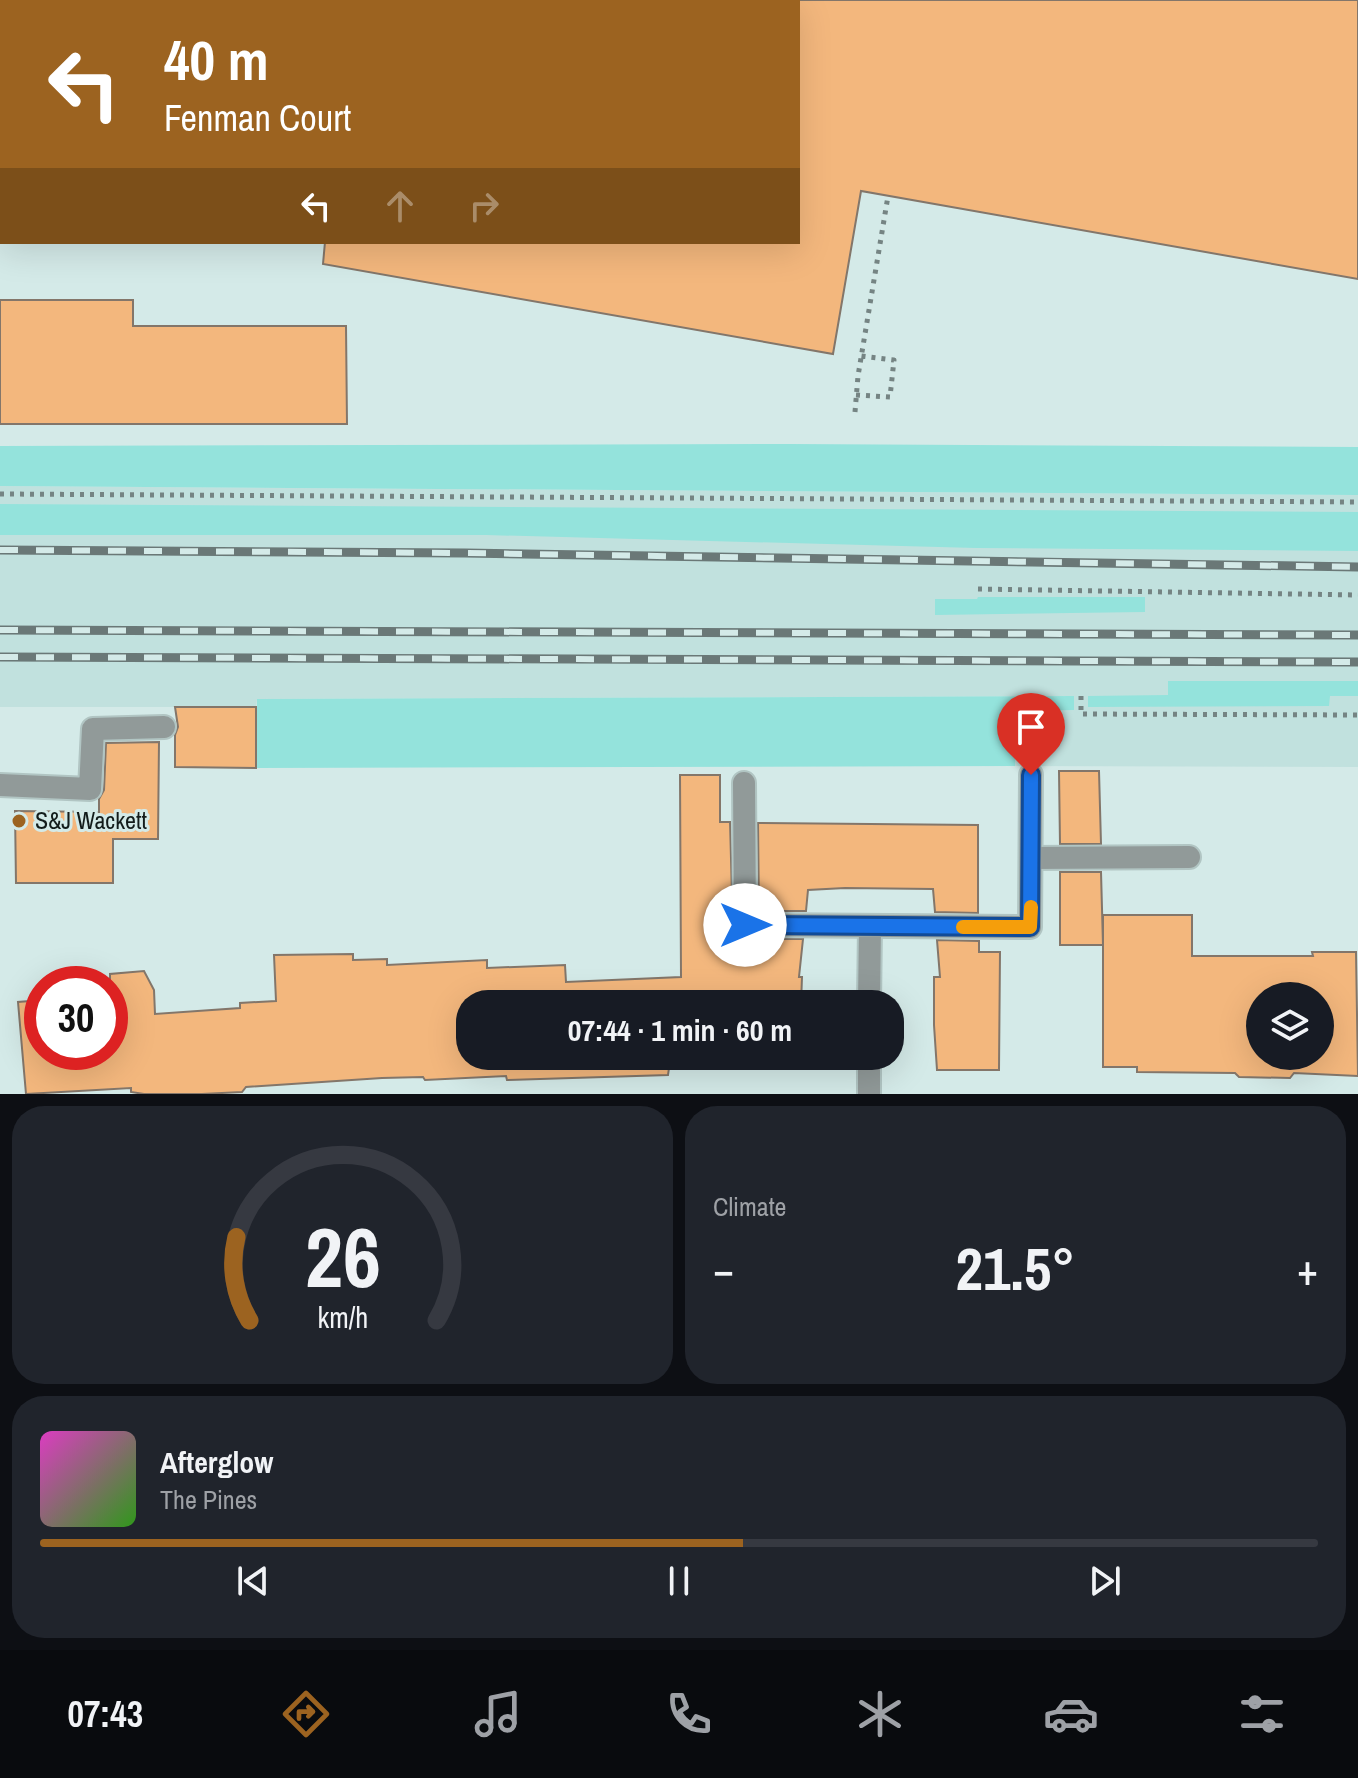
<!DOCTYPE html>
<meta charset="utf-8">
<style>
body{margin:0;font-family:"Archivo Narrow",sans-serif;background:#20242c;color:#f1f3f6;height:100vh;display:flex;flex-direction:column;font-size:30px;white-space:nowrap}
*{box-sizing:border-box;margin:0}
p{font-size:26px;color:#9ea1a6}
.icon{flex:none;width:44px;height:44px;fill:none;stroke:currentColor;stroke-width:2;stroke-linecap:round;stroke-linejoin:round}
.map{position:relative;height:1094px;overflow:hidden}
.sheet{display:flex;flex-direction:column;gap:12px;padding:12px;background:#0d0f14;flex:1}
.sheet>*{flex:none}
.top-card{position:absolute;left:0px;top:0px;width:800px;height:244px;box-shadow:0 8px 32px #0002;background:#9c6320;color:#fff;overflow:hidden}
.tools{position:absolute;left:1246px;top:982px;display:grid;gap:16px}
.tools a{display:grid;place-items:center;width:88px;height:88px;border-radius:50%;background:#171b24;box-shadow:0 8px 32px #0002;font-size:40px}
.speed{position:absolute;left:24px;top:966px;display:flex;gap:16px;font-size:40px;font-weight:700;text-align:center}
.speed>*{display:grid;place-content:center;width:104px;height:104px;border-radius:50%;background:#171b24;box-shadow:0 8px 32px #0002;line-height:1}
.speed .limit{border:12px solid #d22;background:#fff;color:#111}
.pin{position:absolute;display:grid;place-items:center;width:68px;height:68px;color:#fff;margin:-82px -34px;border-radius:50% 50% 50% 0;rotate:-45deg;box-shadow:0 0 8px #0007}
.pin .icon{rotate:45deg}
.me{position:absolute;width:88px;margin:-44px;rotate:90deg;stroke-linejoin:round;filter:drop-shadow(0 0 6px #0008)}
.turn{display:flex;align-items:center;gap:28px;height:168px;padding:0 32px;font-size:36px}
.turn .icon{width:104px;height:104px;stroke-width:2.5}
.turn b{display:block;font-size:56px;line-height:68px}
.lanes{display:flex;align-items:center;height:76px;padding:0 32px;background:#0003;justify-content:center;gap:40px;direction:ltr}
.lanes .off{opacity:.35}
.big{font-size:60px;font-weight:700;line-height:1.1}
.sheet .card{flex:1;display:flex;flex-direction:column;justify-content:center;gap:12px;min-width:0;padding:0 28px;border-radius:32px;background:#20242c}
.sheet .dial{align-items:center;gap:0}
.dial svg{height:208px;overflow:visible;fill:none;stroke:#363941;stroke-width:7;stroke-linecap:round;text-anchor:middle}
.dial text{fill:#f1f3f6;stroke:none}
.song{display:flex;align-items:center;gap:24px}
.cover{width:96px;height:96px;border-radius:12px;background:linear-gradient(135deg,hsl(310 70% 55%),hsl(110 70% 35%))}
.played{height:8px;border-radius:4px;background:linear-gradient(90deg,#9c6320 55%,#363941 55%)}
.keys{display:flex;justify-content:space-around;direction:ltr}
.heat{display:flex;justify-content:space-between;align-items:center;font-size:44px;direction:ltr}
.sheet .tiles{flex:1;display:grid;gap:12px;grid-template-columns:1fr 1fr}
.card:last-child{grid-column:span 2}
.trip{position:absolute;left:456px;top:990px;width:448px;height:80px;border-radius:32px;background:#171b24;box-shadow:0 8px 32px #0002;font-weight:700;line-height:80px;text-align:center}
.tab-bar{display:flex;height:128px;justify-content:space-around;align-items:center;background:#090b0e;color:#9ea1a6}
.tab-bar .icon{width:56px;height:56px}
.tab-bar .on{color:#9c6320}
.tab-bar b{font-size:36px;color:#f1f3f6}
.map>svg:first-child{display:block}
</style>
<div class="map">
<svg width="1358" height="1094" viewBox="0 0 1358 1094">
<rect width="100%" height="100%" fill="#d4eae8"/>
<path fill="#c1e1de" d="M0,486L1358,495V767L1015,766V710H1074L1073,696L257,699L256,707H0Z"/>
<path fill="#94e3dc" d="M790,444L1358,447V495L0,486V446Z
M0,504L1358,512V551L976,548L486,535H0Z
M978,597H1145V612L935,615V599H977Z
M1168,681H1358V696H1330L1329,706L1088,707V696L1168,695Z
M1074,696V710L1015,711V766L256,768L257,699Z"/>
<path fill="#f3b77d" stroke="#83766a" stroke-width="2" fill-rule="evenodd" d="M798,0H1358V279L861,191L833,354L323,264L325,242H798Z
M0,300H133V326H346L347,424H0Z
M175,707H256V768L175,767V735L178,727Z
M159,742L158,839H113V883H16L15,811L99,812V799L104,790L106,743Z
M1059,771H1099L1101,844H1060Z
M680,775H720V822H730L733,931L745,939H803L799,977H802L801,1004H470V1056H801V1068H669L668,1075L507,1080L506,1076L425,1080L423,1077L382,1078L246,1087L242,1092L202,1094H144L131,1092V1088L26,1094L18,1002L42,1000V1052H110V974L144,971L154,990L155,1014L240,1008V1003L276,1001L274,955L353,954V960L387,959V965L487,960V968L565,965L566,982L681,977Z
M758,823L978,825V913L935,912L933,889L845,888L808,890L806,911H759Z
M1060,872H1101L1103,945H1060Z
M1103,915H1192V956H1313L1312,952H1356L1358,1076L1294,1073L1290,1078L1239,1077L1235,1073L1137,1072V1067H1103ZM1260,996H1320V1056H1260Z
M937,940L979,941V952H1000L999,1070H937L934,1025V977H940Z"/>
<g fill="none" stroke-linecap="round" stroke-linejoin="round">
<g stroke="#b1c5c3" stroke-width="26">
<path id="service" d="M0,785L90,789L93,729L164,727
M1031,858L1189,857"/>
</g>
<g stroke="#b1c5c3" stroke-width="26">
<path id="minor" d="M744,783L745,925L1030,927L1031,775
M869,1004L870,926
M869,1094V1056"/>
</g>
<path stroke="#758483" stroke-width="5" stroke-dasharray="4 6" stroke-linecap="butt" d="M856,395L890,397L894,360L861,356
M855,412L858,376L888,196
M0,494L1358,502
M978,589L1358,595
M1081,696V714L1358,715"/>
<use href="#service" stroke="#919a99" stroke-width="22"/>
<use href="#minor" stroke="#919a99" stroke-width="22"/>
<g stroke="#6a7877" stroke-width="9">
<path id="rail" d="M0,550L465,553L1358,567
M0,630L1358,635
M0,657L1358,662"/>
</g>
<use href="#rail" stroke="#d4eae8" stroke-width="6" stroke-dasharray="18" stroke-linecap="butt"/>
</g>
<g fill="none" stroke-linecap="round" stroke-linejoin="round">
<g stroke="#114b97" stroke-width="20">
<path id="route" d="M745,925L1030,927L1031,775"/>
</g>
<use href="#route" stroke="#1a73e8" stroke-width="14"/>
<path stroke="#f59e0b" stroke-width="14" d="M963,927H1030L1031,907"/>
</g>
<circle fill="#9c6320" stroke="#d4eae8" stroke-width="3" cx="19" cy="821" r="8"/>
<g text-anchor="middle" stroke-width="6" stroke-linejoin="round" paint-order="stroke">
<g font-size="24" fill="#131c1b" stroke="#d4eae8" text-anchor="start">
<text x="35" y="829">S&amp;J Wackett</text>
</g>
</g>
</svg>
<div class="tools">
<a><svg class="icon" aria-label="layers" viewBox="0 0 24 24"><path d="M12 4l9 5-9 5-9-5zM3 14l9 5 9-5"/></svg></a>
</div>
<div class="speed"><div class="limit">30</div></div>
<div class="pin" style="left:1031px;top:775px;background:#d93025"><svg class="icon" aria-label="arrive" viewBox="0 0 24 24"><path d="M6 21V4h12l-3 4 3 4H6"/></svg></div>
<svg class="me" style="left:745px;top:925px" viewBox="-20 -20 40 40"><circle r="19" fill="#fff"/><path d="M0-13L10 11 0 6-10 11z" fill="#1a73e8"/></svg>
<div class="trip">07:44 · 1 min · 60 m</div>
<div class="top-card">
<div class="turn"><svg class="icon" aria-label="left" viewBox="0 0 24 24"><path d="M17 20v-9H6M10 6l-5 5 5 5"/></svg><div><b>40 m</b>Fenman Court</div></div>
<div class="lanes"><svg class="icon" aria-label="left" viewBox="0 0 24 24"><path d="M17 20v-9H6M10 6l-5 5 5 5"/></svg><svg class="icon off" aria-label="ahead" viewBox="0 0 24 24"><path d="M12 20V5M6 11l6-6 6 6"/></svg><svg class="icon off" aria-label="right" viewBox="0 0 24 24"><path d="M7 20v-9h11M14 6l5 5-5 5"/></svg></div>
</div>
</div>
<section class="sheet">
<div class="tiles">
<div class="card dial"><svg viewBox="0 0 100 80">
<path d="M14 69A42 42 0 1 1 86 69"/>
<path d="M14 69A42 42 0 0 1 9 37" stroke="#9c6320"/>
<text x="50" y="56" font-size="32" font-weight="700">26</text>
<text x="50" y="72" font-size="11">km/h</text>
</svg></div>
<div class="card"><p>Climate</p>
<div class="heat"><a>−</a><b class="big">21.5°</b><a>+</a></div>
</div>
<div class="card">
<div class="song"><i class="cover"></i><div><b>Afterglow</b><p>The Pines</p></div></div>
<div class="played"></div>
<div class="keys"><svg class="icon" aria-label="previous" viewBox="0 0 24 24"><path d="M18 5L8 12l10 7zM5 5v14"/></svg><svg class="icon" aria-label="pause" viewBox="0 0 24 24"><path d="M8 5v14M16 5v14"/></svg><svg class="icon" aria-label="next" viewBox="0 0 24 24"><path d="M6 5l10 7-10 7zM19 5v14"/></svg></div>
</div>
</div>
</section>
<nav class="tab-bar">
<b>07:43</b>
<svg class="icon on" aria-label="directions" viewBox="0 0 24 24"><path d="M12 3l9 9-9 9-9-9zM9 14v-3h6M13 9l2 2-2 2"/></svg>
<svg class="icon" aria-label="music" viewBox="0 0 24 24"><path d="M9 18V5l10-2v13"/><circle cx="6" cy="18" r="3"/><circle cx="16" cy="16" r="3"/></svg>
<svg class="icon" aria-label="phone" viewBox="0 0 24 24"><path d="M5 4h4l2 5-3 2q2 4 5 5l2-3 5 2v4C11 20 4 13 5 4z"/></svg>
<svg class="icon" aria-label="climate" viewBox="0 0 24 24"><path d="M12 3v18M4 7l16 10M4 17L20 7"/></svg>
<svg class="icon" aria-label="car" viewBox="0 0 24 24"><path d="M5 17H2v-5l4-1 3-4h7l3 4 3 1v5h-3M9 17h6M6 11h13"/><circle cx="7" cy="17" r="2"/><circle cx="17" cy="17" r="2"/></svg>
<svg class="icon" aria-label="filters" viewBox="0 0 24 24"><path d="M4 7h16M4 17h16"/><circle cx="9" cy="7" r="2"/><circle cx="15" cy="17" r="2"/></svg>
</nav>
